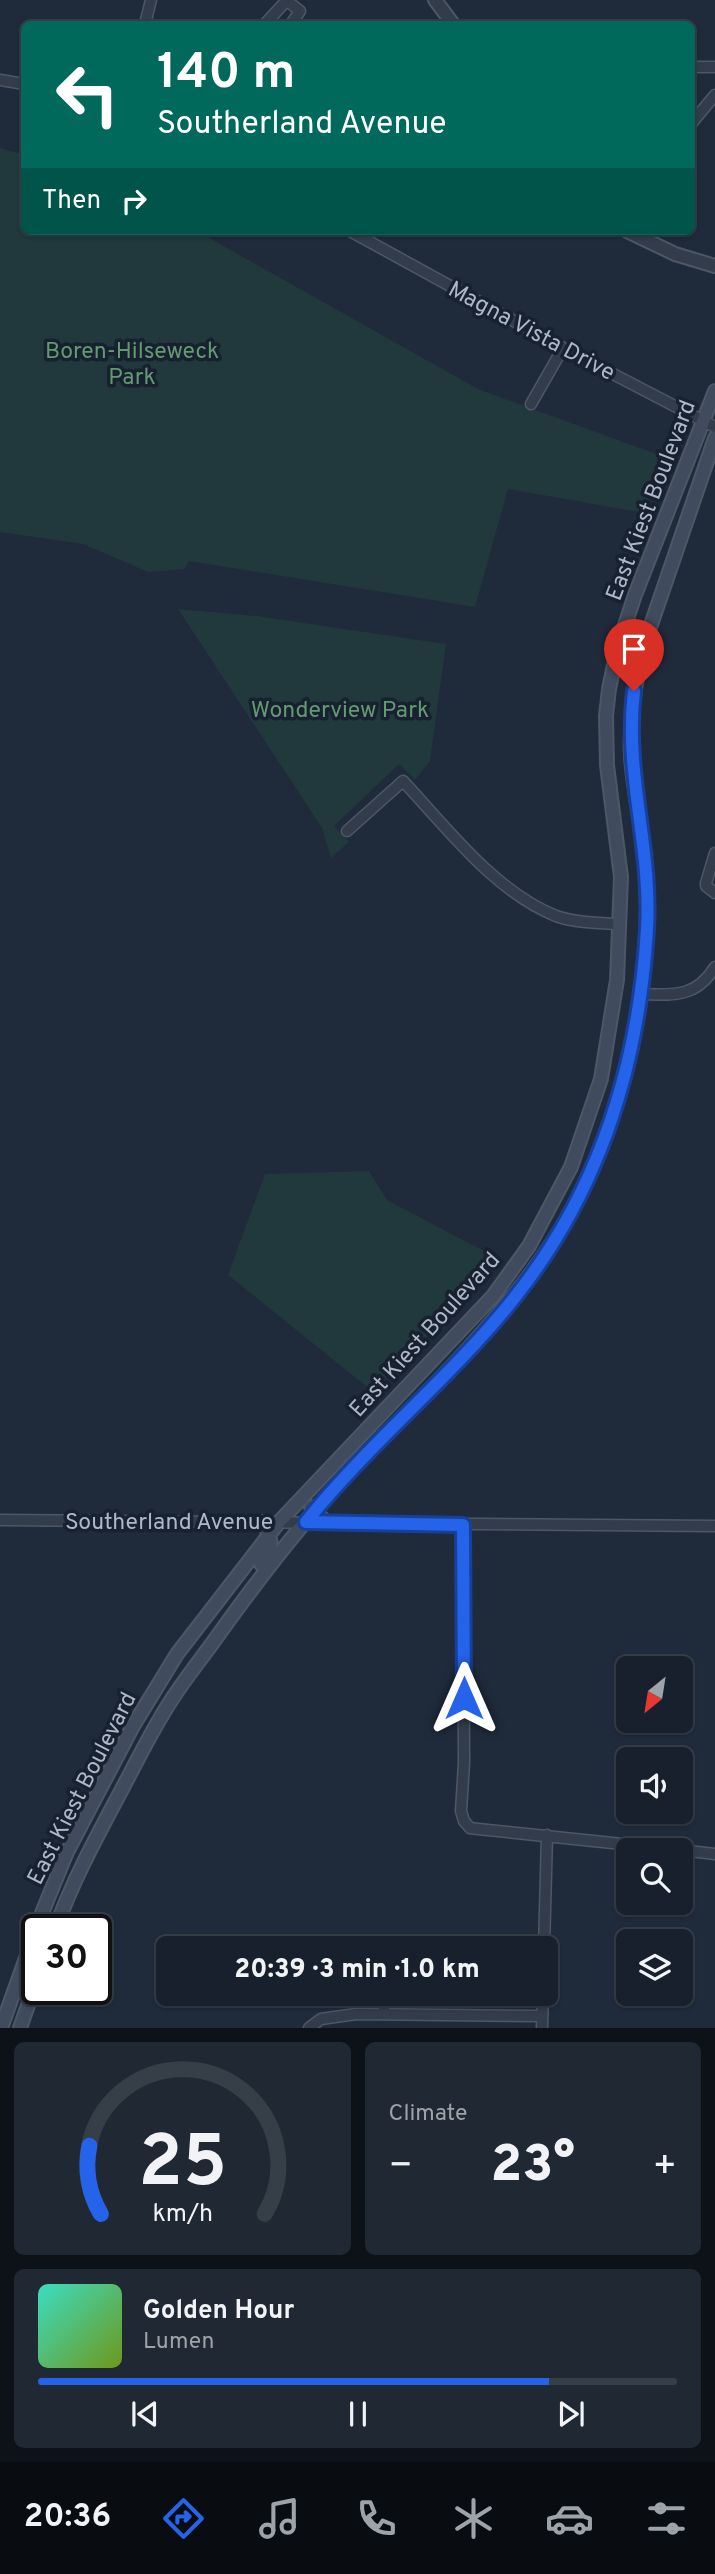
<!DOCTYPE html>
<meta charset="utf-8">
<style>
body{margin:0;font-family:Overpass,sans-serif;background:#202834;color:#f1f3f6;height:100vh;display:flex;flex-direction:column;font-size:26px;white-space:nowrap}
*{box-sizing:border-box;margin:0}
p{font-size:23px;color:#9ea3a9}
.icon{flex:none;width:38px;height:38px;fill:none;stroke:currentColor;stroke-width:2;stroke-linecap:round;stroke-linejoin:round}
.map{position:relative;height:2028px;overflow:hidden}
.side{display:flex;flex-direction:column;gap:14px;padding:14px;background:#0d1218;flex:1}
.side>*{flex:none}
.banner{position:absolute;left:21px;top:21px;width:674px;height:214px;border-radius:10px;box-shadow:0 2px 5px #0004,0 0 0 2px #363e48;background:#00695c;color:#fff;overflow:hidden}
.needle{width:46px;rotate:210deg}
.controls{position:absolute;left:616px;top:1656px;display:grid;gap:14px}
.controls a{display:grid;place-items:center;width:77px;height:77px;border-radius:10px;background:#17202c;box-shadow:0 2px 5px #0004,0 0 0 2px #363e48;font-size:35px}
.speed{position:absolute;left:21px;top:1914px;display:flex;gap:14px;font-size:35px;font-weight:700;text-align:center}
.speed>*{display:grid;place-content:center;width:91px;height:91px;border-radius:50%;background:#17202c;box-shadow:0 2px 5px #0004,0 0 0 2px #363e48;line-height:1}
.speed .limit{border:4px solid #111;border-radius:10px;background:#fff;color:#111}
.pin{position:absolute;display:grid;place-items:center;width:60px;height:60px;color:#fff;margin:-72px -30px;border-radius:50% 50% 50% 0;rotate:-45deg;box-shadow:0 0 7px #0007}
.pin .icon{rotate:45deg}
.me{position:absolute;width:77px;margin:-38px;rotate:0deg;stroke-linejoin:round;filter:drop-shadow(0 0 5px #0008)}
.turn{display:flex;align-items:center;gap:24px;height:147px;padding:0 21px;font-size:32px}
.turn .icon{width:91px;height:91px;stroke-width:2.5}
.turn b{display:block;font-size:49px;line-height:60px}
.then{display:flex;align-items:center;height:66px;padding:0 21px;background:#0003;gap:14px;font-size:26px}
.big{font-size:52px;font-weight:800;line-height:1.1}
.side .widget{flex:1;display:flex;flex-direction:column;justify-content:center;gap:10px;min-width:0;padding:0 24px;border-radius:10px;background:#202834}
.side .dial{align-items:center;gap:0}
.dial svg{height:182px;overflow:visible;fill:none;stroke:#363e48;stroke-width:7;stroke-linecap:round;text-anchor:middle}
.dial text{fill:#f1f3f6;stroke:none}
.song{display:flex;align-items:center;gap:21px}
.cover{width:84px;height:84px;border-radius:10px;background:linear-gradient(135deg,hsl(170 70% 55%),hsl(80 70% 35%))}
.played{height:7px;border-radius:4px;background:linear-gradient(90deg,#2563eb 80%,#363e48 80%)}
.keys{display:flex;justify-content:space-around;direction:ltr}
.heat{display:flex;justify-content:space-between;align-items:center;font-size:38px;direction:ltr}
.side .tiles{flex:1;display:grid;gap:14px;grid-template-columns:1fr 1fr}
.widget:last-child{grid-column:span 2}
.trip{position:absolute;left:156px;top:1936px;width:402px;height:70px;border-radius:10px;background:#17202c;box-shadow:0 2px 5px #0004,0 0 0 2px #363e48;font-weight:800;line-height:70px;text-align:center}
.dock{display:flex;height:112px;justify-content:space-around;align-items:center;background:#090d12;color:#9ea3a9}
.dock .icon{width:49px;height:49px}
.dock .active{color:#2563eb}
.dock b{font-size:32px;color:#f1f3f6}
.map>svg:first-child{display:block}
</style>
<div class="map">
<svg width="715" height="2028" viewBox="0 0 715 2028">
<rect width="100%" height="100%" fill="#1f2a3b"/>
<path fill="#21383c" d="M0,148L24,155V231H197L478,389L665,457L644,513L508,489L475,607L189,561L185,569L148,572L83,544L0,532Z
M178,609L257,616L446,644L430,761L415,780L399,764L334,826L349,842L331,858L322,828Z
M369,1171L387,1200L503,1261L372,1391L228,1275L265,1174Z"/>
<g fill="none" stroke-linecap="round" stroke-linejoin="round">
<g stroke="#4d5765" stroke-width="13">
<path id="minor" d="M286,0L300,11L291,24
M145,24L151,0
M265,24L287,0
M691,67H715
M0,80L24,84
M691,124L715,95
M350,231L563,348L715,427
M531,404L563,348
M347,831L403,781C448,829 494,891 556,916C576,923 599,923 620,924
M715,853L706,883V886L715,893
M641,994C673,995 696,998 715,967
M0,1520L715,1526
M463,1525L464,1763L461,1811L464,1821L470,1828L478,1829L680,1850
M681,1850L715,1854
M544,1948L547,1835
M384,2014V1993
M309,2028L321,2019L356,2014L542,2016
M542,2028L543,1993"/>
</g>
<g stroke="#4d5765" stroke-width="16">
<path id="tertiary" d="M435,0L453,24
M627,231L675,254L715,266"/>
</g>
<g stroke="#4d5765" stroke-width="16">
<path id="secondary" d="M311,1507L326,1522
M261,1564C275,1546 272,1542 263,1522
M55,1930C72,1882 97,1836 121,1791C136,1763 150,1734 167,1707C181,1684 198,1663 214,1641C249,1592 286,1542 327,1497C425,1388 543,1293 599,1154C636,1062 653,957 645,858C642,824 633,790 631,756C629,721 635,688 641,654L715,438
M1,2028L44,1908L67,1852L133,1726L177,1654L279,1522L493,1296L529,1246L571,1167L601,1079L617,980L621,877L607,765L606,716L609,689L618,646L635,595L715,391
M20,2028L37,1980"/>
</g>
<use href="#minor" stroke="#333c4b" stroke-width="10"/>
<use href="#tertiary" stroke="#333c4b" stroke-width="12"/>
<use href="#secondary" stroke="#414b5e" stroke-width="12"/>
</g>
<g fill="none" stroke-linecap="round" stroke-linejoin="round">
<g stroke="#184099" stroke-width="18">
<path id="route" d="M464,1698L463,1525L306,1522C370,1442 452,1377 515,1297C600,1190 639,1063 647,929C652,848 624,773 634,691"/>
</g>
<use href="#route" stroke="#2563eb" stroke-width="12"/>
</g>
<g text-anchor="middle" stroke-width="7" stroke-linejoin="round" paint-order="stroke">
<g font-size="23" fill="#adb7c7" stroke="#18212f">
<text transform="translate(532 330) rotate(28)" y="8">Magna Vista Drive</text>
<text transform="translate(650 500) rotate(-69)" y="8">East Kiest Boulevard</text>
<text transform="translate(424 1334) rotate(-48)" y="8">East Kiest Boulevard</text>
<text x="169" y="1529">Southerland Avenue</text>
<text transform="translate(81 1788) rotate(-63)" y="8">East Kiest Boulevard</text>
</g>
<g font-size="23" fill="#639a71" stroke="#18212f">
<text x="132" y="358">Boren-Hilseweck<tspan x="132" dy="26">Park</tspan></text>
<text x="340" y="717">Wonderview Park</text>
</g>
</g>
</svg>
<div class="controls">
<a><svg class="needle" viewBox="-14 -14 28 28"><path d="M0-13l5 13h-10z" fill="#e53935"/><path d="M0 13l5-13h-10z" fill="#9ea3a9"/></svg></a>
<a><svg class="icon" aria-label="sound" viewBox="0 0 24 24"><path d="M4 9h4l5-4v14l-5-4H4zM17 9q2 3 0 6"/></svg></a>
<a><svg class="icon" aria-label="search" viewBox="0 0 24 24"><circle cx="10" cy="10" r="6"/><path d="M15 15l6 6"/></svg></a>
<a><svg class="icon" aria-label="layers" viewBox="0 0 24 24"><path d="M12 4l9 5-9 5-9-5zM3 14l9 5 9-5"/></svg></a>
</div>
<div class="speed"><div class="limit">30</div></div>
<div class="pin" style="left:634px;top:691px;background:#d93025"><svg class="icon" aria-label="arrive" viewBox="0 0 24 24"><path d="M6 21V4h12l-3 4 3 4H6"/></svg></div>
<svg class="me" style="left:464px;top:1698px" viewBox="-20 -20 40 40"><path d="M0-17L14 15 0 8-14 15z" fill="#2563eb" stroke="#fff" stroke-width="4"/></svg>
<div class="trip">20:39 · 3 min · 1.0 km</div>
<div class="banner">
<div class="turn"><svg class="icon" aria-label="left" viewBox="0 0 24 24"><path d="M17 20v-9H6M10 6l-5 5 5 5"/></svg><div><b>140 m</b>Southerland Avenue</div></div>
<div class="then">Then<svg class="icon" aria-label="right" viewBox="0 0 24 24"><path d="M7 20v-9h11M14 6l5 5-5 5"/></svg></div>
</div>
</div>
<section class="side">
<div class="tiles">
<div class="widget dial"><svg viewBox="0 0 100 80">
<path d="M14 69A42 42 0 1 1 86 69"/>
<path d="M14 69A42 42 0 0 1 9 39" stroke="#2563eb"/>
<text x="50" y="56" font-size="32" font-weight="700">25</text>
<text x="50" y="72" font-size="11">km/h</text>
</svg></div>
<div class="widget"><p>Climate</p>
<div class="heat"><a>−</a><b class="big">23°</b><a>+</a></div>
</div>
<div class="widget">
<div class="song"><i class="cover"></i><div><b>Golden Hour</b><p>Lumen</p></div></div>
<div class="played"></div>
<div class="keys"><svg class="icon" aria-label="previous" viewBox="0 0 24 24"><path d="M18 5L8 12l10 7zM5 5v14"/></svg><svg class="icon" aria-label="pause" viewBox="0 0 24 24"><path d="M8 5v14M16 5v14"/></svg><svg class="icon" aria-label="next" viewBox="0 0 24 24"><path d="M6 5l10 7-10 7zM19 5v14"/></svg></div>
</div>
</div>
</section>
<nav class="dock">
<b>20:36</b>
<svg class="icon active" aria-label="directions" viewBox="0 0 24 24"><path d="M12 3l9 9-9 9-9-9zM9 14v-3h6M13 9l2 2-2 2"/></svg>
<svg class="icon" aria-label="music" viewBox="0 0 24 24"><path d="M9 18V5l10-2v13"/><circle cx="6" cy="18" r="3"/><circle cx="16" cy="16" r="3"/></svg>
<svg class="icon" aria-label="phone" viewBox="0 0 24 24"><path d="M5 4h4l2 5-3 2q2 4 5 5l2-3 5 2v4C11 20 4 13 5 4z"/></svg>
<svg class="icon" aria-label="climate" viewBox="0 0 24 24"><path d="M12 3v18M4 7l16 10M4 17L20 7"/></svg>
<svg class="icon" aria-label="car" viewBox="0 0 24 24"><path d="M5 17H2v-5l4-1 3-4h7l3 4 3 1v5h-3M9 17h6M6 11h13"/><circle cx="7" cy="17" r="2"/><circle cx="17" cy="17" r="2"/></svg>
<svg class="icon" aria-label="filters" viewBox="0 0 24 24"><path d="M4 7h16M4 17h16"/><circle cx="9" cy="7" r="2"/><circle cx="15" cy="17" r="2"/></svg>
</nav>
